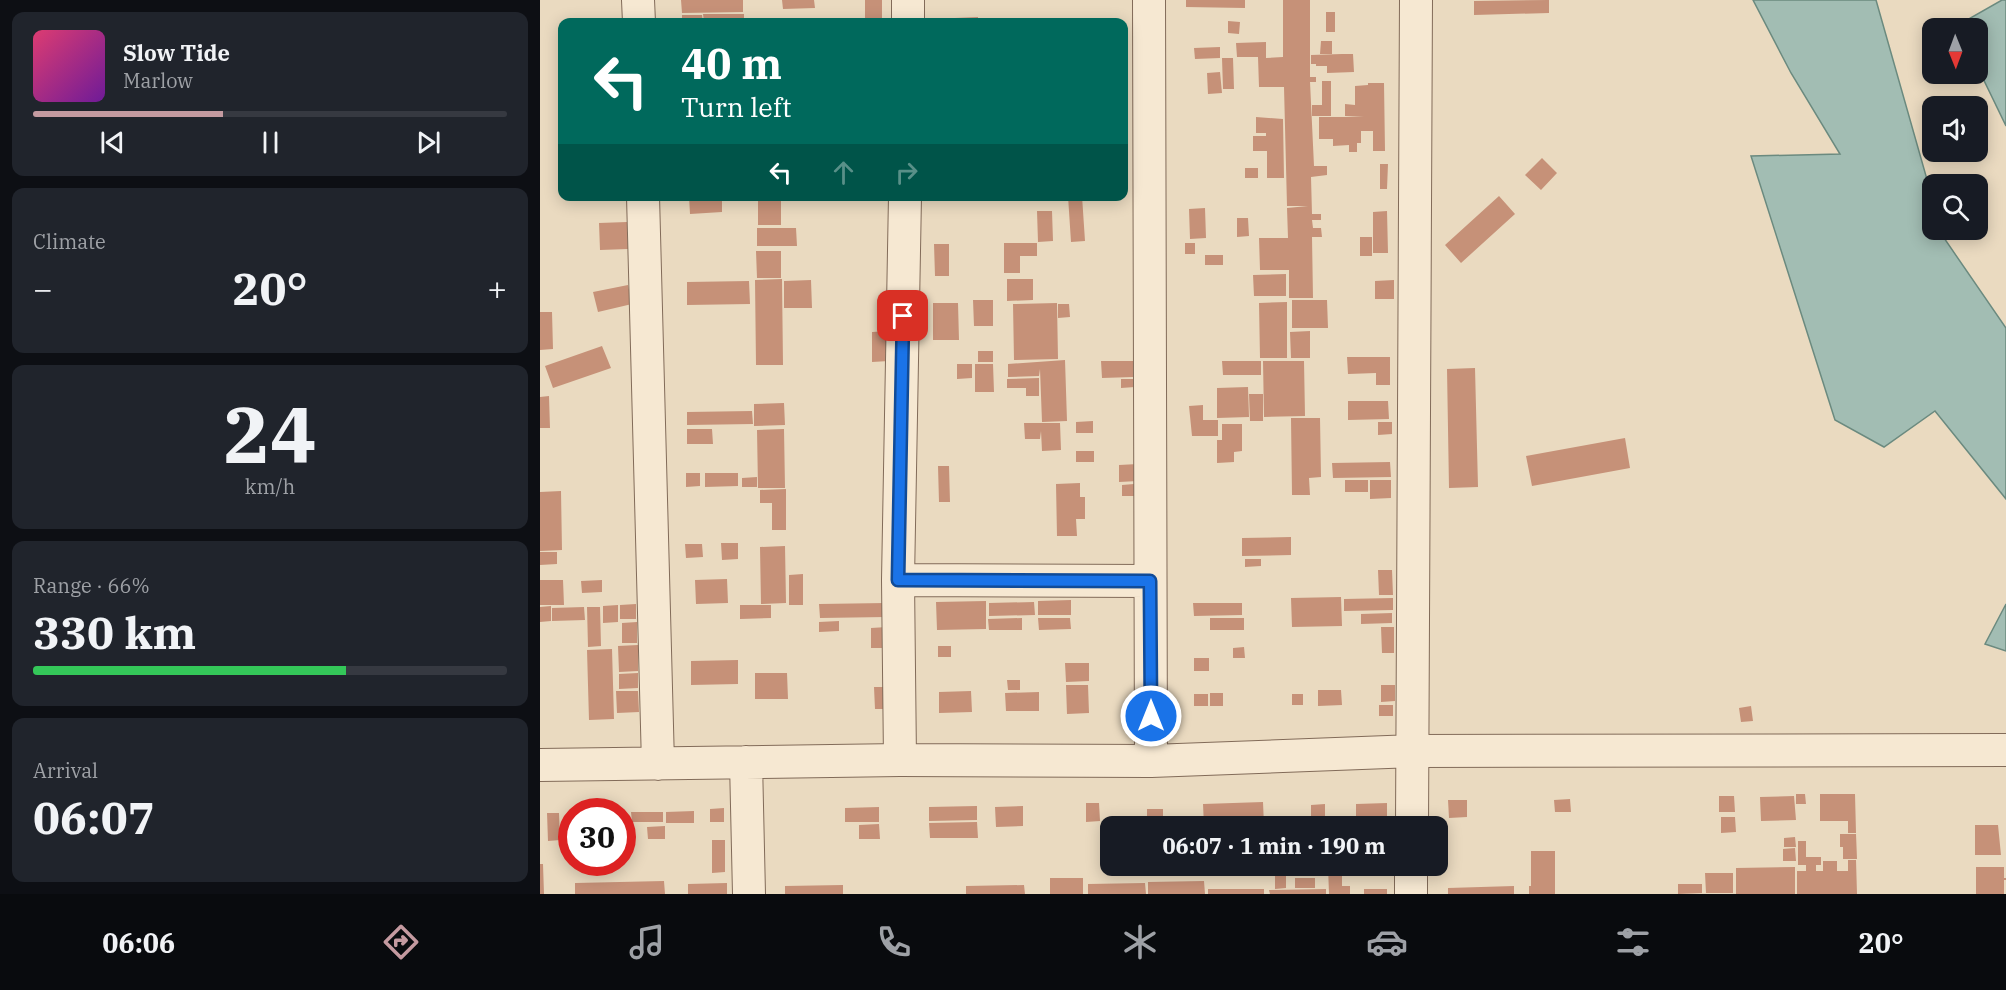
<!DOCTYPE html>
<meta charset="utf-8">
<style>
body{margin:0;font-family:"IBM Plex Serif",serif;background:#20242c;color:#f1f3f6;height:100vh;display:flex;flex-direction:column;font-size:22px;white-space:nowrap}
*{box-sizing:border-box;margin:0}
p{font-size:20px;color:#9ea1a6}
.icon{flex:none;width:33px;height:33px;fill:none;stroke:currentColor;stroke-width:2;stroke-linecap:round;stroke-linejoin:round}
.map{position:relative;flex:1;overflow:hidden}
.drawer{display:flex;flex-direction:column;gap:12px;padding:12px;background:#0d0f14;width:540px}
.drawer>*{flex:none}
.hud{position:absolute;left:18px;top:18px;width:570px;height:183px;border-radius:12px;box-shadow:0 3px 15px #0003;background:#00695c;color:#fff;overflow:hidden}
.needle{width:39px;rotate:179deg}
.tools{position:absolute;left:1382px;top:18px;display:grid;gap:12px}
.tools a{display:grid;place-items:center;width:66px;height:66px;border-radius:12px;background:#171b24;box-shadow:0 3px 15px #0003;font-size:30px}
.speed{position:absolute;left:18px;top:798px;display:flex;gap:12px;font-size:30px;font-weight:700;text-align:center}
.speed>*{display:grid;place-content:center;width:78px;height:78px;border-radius:50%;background:#171b24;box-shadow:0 3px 15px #0003;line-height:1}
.speed .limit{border:9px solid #d22;background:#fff;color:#111}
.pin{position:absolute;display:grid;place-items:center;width:51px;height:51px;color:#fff;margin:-26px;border-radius:12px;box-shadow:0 3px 9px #0006}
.me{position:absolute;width:66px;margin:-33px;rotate:0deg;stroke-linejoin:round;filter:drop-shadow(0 0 4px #0008)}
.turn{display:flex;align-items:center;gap:21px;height:126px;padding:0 24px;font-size:27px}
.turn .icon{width:78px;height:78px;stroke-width:2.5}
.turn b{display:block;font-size:42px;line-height:51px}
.lanes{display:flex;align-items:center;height:57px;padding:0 24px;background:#0003;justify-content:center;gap:30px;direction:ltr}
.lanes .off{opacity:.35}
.big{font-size:45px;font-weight:700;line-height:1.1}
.drawer .widget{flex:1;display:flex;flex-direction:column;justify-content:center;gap:9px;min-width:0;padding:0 21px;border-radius:12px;background:#20242c}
.drawer .dial{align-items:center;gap:0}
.dial b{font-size:78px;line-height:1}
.song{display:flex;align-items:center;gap:18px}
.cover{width:72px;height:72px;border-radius:9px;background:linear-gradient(135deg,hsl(340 70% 55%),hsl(280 70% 35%))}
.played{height:6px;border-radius:3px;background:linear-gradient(90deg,#c49aa0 40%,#363941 40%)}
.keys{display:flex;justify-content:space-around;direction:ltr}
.heat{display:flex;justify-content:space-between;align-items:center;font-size:33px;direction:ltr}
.charge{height:9px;border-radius:4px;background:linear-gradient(90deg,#34c759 66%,#363941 0)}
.trip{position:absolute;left:560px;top:816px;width:348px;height:60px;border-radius:12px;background:#171b24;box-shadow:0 3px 15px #0003;font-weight:700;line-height:60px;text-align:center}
.dock{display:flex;height:96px;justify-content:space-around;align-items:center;background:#090b0e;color:#9ea1a6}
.dock .icon{width:42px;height:42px}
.dock .active{color:#c49aa0}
.dock b{font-size:27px;color:#f1f3f6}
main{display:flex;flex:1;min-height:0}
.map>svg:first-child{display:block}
</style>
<main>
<section class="drawer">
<div class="widget">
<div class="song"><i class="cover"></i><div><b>Slow Tide</b><p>Marlow</p></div></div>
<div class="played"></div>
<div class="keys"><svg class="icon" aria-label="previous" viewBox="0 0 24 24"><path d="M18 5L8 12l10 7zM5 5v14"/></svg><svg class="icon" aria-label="pause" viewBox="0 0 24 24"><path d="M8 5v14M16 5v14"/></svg><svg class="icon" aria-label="next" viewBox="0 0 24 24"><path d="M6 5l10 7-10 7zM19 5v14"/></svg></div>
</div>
<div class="widget"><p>Climate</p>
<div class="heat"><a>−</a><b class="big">20°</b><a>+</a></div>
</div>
<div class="widget dial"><b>24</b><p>km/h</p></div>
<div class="widget"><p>Range · 66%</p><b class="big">330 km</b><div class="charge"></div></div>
<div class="widget"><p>Arrival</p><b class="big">06:07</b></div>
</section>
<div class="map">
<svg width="1466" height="894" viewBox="0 0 1466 894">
<rect width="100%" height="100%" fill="#eadac0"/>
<path fill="#a2bdb3" stroke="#6b8a7f" stroke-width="1.5" d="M1213,0H1336L1392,197V230H1401L1404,238L1466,328V499L1395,411L1344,447L1295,420L1211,156L1300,154L1251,73Z
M1462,0H1466V126L1437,66V28H1419L1418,25Z
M1466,604V651L1445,644Z"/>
<path fill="#c69178" d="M141,0H203V12L142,13Z
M242,0H274L275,8L243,9Z
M325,0H342V22H325Z
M646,0H705V8L646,7Z
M743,0H770V77H776V82H770L774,166H787V175L771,177L772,214H781V220H772L773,228H781L782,237H772L773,298H749V270H720L719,238H748L747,208L768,206H747L744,87H719L718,57H697L696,43L726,42V58L743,57Z
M1009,0V13L934,15V1Z
M786,12H795V32H786Z
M163,14H204V22H164Z
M142,15H162L163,22H142Z
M438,17V22H415V18Z
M688,21L700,22L699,34L688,33Z
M781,41H792V54H780Z
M680,47V58L655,59L654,48Z
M802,54H813L814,72L787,73V66H776V64H771V55Z
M682,58H693L694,89H683Z
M680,72L682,93L668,94L667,73Z
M782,81H791V116H772V105H782Z
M828,83H844L845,151H833V131H821V143H817V152H809V145L793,146V139H779V117H824L805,116V104L815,105V86L828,85Z
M716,117L743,119L744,178H727V151H713V136H726V133H716Z
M1002,158L1017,173L1001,190L985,175Z
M840,164H848L847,189H840Z
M705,168H718V178H705Z
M149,196H196V199L182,200V212L150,214Z
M218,196H241V225H218Z
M528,196H542L545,241L531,242Z
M959,196L975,214L921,263L905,245Z
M665,208L666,238L650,239L649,209Z
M497,211H512L513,241L498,242Z
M847,211L848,253H833V212Z
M697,218H708L709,236L697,237Z
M87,222L88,249L60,250L59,223Z
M217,228H256L257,246H217Z
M820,237H832V256H820Z
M464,243H497V256H480V273H464Z
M645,243H655V254H645Z
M394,244H409V276H395Z
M216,251H241V278H217Z
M665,255H683V265H665Z
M746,274V296H714L713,275Z
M242,279L243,365H216L215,280Z
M467,279H493V300L467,301Z
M271,280L272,308H244V281Z
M854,280V299H835V281Z
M209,281L210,304L147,305V282Z
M88,285L92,304L58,312L53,292Z
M433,300H453V326H434Z
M752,300H787L788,328H752Z
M747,302V358H720L719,303Z
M393,303H418L419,340H393Z
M517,303L518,359L474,360L473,304Z
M518,304H529L530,317L518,318Z
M0,312H12L13,349L0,350Z
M349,331V361L332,362V332Z
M770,331V358H751L750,332Z
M62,346L71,368L13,388L5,366Z
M438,351H453V362H438Z
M807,357H850V385H836V373L808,374Z
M525,360L527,421L502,422L500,369L499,376L468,377V364Z
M561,361H593V377L562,378Z
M682,361H721V375H683Z
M723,361H764L765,416L724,417Z
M417,364H432V378L417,379Z
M435,364H453L454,392H435Z
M935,368L938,487L909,488L907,369Z
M499,378V396H486V388H467V379Z
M581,379H595V387L581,388Z
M708,387L709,417L677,418V388Z
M709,394H723V421H710Z
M9,396L10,428H0V397Z
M808,401H848L849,419L808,420Z
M244,403L245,425L214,426V404Z
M663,405V420H678V436H652L649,406Z
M212,411L213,424L147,425V412Z
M751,418H780L781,477L769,478L770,495H752Z
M553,421V433H536V422Z
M838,422H852V434L838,435Z
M484,423H520L521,450L502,451L501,431L500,439H485Z
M682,424H702V451L694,452V462L677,463V440H682Z
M147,429H172L173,444H147Z
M244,429L245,488H218L217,430Z
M1085,438L1090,468L992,486L986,456Z
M536,451H554V462H536Z
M850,462L851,477L793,478L792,463Z
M598,464V481L579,482V465Z
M398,466H409L410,502H399Z
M146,473H160V486L146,487Z
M165,473H198V486L165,487Z
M217,477V487H202V478Z
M805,480H828V492H805Z
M830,480H851V498L830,499Z
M540,483V497H545V519H536L537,536H517L516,484Z
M594,484V496H582V485Z
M246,489V530H232V503H220V490Z
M21,491L22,550L0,551V492Z
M751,537V555L702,556V538Z
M181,543H198V559L182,560Z
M145,544H162L163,557L146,558Z
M245,546L246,603L221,604L220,547Z
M0,552H17V564L0,565Z
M705,559H721V566L705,567Z
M838,570H852L853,595H839Z
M263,574V605H249V575Z
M187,579L188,603L156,604L155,580Z
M0,580H23L24,605H0Z
M62,580V592L42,593L41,581Z
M801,597L802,626L752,627L751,598Z
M853,598V610L804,611V599Z
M531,600V615H498V601Z
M446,601V629L397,630L396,602Z
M494,602L495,615L449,616V603Z
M346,603V617L280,618L279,604Z
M653,603H702V615L654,616Z
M96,604V619H80V605Z
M78,605V622L63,623V606Z
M200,605H231V618L200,619Z
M11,606V621L0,622V607Z
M44,607L45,620L12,621V608Z
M47,607H60L61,646L48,647Z
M852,613V623L821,624V614Z
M482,618V630H449L448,619Z
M498,618H530L531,629L499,630Z
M670,618H704V630H670Z
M299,621V631L279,632V622Z
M97,622V643H82V623Z
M347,627L348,648H331V628Z
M841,627H854V653H842Z
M98,645V671L79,672L78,646Z
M398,646H411V657H398Z
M704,647L705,658H693V648Z
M72,649L74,719L49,720L47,650Z
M654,658H669V671H654Z
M198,660V684L151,685V661Z
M525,663H549V681L526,682Z
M98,673V688L79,689V674Z
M215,673H247L248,699H215Z
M467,680H480V690H468Z
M526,685H548L549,713L527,714Z
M841,685H855V701L841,702Z
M334,687H351V709H335Z
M778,690H801L802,705L778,706Z
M76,691H98L99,712L77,713Z
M431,691L432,712L399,713V692Z
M499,692V711H466L465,693Z
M670,693H683V706H670Z
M654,694H668V706H654Z
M752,694H763V705H752Z
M839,705H853V716H839Z
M1211,706L1213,721L1201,722L1199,708Z
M1256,794H1265L1266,804H1256Z
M1280,794H1315L1316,833H1308V821H1280Z
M1179,796H1194L1195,812H1179Z
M1254,796L1256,820L1221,821L1220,797Z
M1030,799L1031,812H1015L1014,800Z
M908,800H927V817L909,818Z
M723,802L724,826H664L663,804Z
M546,803H559L560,821L546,822Z
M847,803V821H816V804Z
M785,804V817H771V805Z
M437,806V820L389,821V807Z
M483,806V826L456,827L455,807Z
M339,807V822H305V808Z
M184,808V822H170V809Z
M607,809H623V819H607Z
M154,811V823H126V812Z
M91,812H123V822H92Z
M7,813H19L20,840L8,841Z
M1181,817H1195L1196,832L1181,833Z
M580,819H604V826H580Z
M437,822L438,838H390L389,823Z
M339,824L340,839H319V825Z
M1435,825H1458L1461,855H1435Z
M125,826V839H108L107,827Z
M1300,834H1316L1317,859H1303V847H1300Z
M1255,837L1256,847H1244V838Z
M172,840H185V872L172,873Z
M1258,841H1266V857H1281V865H1276V871H1283V861H1297V871H1308V860H1316L1317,894H1257V871H1266V865H1258Z
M1255,848L1256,861H1243V849Z
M991,851H1015V894H989V886H991Z
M0,864H3L4,894H0Z
M735,866H746V888L735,889Z
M788,866H807V873H802V886H810V894H789Z
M1255,867V894H1196V868Z
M1436,867H1464V878H1466V880H1464V894H1436Z
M1165,873H1193V893H1166Z
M510,878H543V894H510Z
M755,878H775V888H755Z
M124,881L125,894H35V883Z
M664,881L665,894H608V882Z
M187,883V894H148V884Z
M605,883L606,894H548V884Z
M1138,884H1162V893L1138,894Z
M303,885V894H245V886Z
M484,885L485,894H426V886Z
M974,886V894H908V888Z
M668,889H724V894H668Z
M786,889V894H730L729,890Z
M824,889H847V894H824Z"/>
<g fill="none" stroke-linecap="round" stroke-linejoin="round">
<g stroke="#826b59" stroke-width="34">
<path id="minor" d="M98,0L99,22
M609,0L611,761
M368,22V0
M103,196L118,764
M358,580L610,581
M360,760L358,580L365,196
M206,762L209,894
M0,765L360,760L611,761L874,751L1466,750
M872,826L876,0
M871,894V866"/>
</g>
<use href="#minor" stroke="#f6e8d2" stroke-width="32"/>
</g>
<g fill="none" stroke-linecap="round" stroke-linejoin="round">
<g stroke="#114b97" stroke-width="15">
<path id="route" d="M363,316L358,580L610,581L611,716"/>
</g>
<use href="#route" stroke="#1a73e8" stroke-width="10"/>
</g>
</svg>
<div class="tools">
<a><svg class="needle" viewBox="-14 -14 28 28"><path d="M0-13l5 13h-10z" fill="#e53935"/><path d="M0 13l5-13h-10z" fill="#9ea1a6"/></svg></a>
<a><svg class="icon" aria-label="sound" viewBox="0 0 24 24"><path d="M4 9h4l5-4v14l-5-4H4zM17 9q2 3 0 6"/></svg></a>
<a><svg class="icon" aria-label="search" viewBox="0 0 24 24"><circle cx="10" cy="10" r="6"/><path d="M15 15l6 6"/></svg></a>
</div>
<div class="speed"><div class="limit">30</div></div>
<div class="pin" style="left:363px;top:316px;background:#d93025"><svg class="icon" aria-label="arrive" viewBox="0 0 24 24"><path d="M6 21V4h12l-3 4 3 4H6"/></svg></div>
<svg class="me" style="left:611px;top:716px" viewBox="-20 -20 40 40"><circle r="17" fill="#1a73e8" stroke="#fff" stroke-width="3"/><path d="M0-11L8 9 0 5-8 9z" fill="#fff"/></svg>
<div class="trip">06:07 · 1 min · 190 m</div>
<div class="hud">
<div class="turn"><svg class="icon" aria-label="left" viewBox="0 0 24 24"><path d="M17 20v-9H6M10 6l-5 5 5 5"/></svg><div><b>40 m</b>Turn left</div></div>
<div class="lanes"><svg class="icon" aria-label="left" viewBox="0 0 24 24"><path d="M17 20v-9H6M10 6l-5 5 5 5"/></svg><svg class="icon off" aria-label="ahead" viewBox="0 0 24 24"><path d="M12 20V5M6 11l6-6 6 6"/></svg><svg class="icon off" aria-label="right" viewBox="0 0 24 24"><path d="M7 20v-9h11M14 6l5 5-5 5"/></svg></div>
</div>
</div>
</main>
<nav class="dock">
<b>06:06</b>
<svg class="icon active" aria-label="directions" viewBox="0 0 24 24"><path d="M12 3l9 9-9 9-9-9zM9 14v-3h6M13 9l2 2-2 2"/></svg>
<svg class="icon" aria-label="music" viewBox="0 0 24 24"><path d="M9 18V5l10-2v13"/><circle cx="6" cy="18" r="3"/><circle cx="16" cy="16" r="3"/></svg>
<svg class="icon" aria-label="phone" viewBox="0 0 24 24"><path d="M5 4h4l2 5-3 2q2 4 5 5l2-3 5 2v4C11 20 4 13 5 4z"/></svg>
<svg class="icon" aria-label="climate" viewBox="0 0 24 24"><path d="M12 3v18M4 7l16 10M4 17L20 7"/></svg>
<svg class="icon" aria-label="car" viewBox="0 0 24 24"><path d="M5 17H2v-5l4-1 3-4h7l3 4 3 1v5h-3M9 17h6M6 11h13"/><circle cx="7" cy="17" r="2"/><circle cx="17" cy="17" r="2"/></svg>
<svg class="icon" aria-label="filters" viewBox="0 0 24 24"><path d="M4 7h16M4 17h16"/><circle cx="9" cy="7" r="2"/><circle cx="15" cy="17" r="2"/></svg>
<b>20°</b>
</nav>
